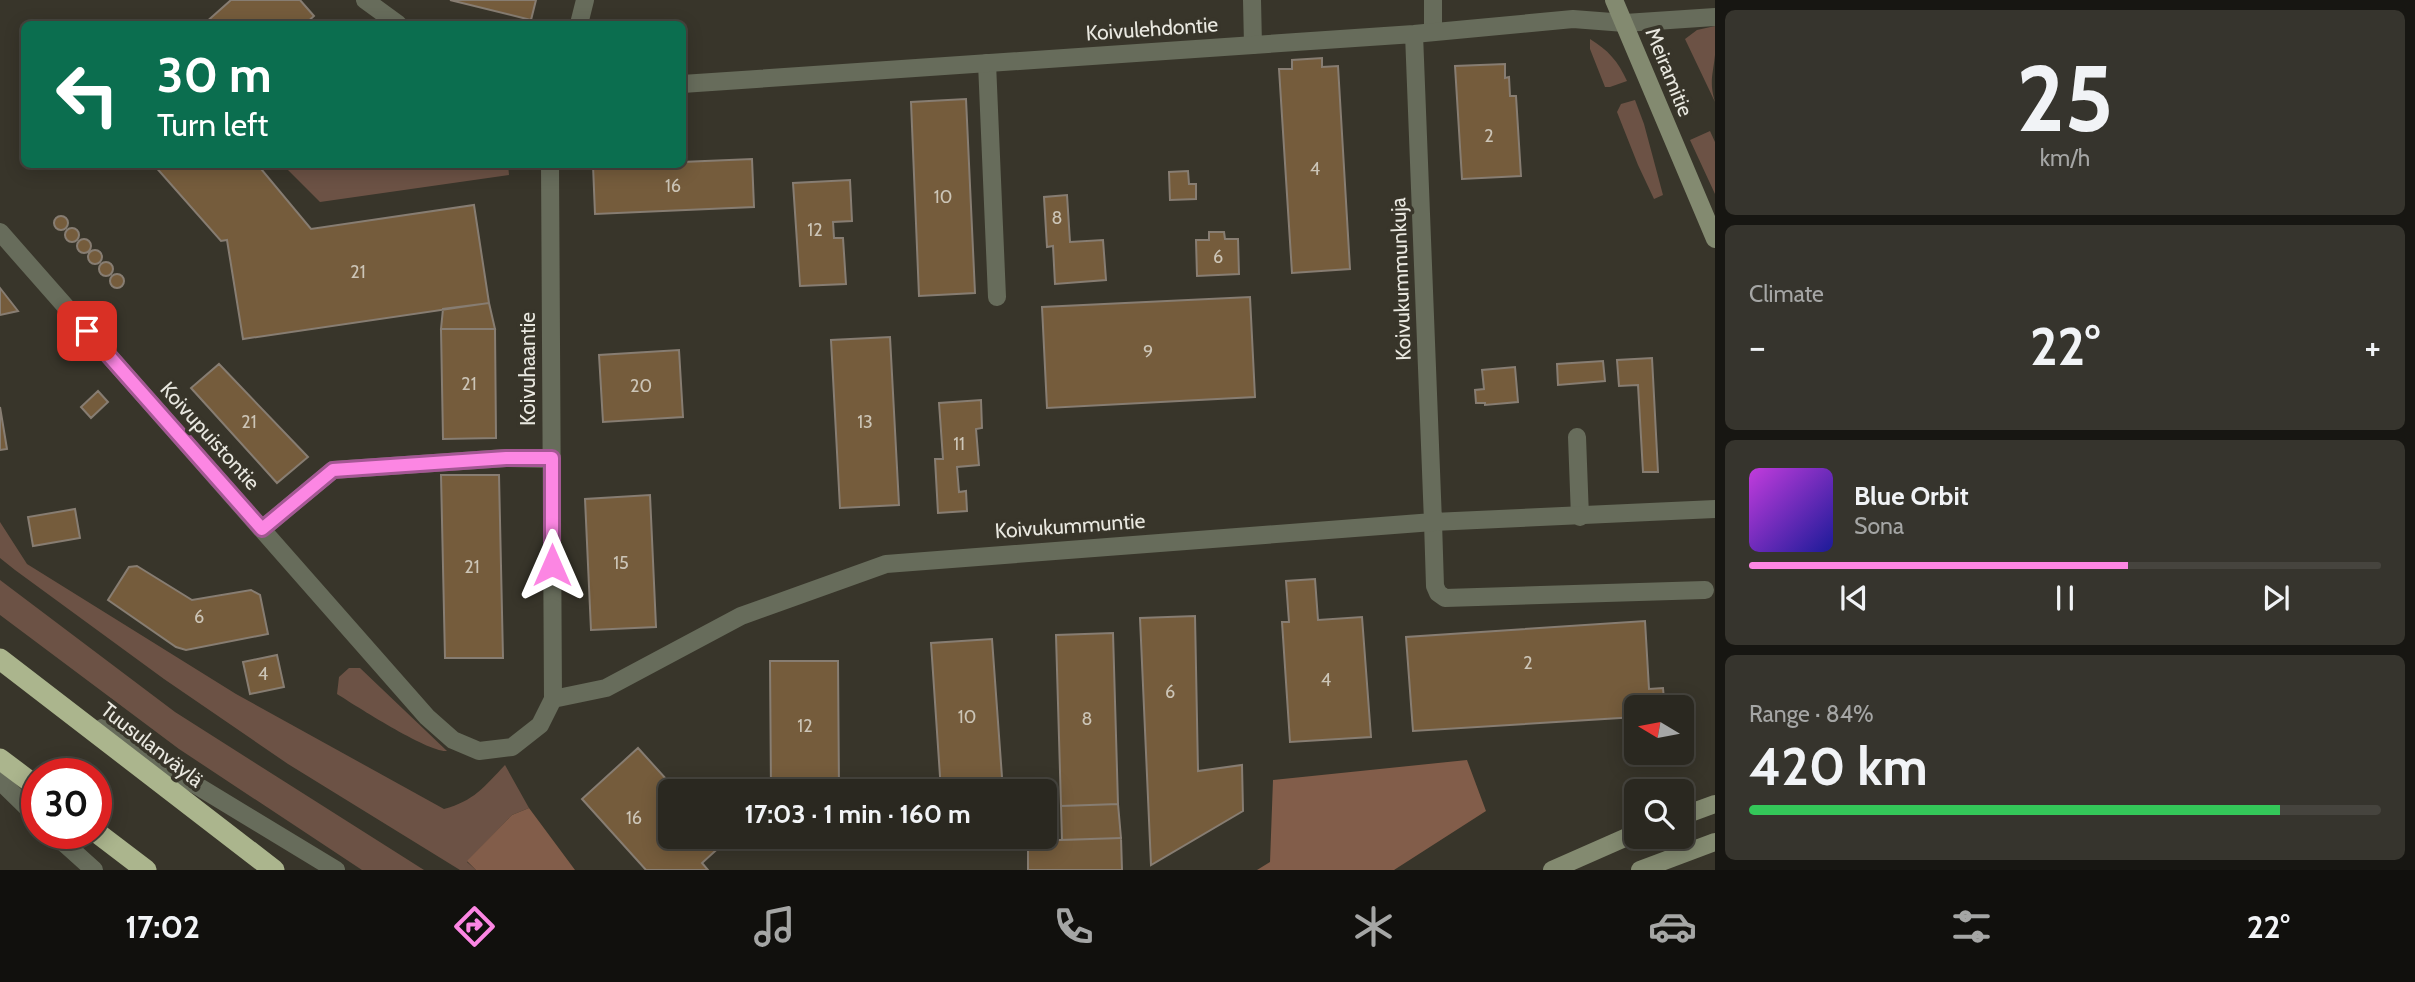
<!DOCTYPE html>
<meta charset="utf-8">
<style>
body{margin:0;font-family:Cabin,sans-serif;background:#36342d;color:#f1f3f6;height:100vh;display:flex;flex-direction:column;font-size:26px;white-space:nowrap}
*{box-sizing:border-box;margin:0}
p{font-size:23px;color:#a5a6a5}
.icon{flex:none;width:38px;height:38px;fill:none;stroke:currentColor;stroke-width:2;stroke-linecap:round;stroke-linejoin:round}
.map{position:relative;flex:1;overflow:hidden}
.sheet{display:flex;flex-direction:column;gap:10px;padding:10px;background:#171612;width:700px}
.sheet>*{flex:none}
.hud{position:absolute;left:21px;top:21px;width:665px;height:147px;border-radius:10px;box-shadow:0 4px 18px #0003,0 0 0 2px #46443e;background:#0b6e4f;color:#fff;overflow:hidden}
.needle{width:46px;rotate:280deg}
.controls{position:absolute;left:1624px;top:695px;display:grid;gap:14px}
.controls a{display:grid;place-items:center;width:70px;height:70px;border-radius:10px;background:#2a2820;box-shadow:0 4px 18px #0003,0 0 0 2px #46443e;font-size:35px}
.speed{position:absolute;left:21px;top:758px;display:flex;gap:14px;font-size:35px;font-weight:700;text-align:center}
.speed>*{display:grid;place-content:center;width:91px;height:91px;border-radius:50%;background:#2a2820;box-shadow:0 4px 18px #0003,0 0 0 2px #46443e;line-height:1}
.speed .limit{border:10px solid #d22;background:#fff;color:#111}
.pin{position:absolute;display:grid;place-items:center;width:60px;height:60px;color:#fff;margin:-30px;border-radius:14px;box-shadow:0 4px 10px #0006}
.me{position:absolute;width:77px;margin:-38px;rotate:0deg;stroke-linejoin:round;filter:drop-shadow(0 0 5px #0008)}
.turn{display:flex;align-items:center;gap:24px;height:147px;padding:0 21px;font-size:32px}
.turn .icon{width:91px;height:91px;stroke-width:2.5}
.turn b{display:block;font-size:49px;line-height:60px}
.big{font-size:52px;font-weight:700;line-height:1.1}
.sheet .card{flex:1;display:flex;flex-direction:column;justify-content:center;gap:10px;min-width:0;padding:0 24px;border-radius:10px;background:#36342d}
.sheet .dial{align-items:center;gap:0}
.dial b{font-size:91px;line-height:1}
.song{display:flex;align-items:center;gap:21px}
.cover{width:84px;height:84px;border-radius:10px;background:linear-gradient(135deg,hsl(290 70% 55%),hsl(240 70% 35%))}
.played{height:7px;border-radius:4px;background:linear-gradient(90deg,#fc86e3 60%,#46443e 60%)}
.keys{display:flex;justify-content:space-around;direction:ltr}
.heat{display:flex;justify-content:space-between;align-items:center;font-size:38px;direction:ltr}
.charge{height:10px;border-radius:5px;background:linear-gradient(90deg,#34c759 84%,#46443e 0)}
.trip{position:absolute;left:658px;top:779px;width:399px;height:70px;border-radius:10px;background:#2a2820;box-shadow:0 4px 18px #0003,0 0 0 2px #46443e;font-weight:700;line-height:70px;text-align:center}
.menu{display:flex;height:112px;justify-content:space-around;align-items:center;background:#11100d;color:#a5a6a5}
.menu .icon{width:49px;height:49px}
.menu .active{color:#fc86e3}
.menu b{font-size:32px;color:#f1f3f6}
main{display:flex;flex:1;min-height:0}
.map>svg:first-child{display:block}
</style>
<main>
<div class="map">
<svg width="1715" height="870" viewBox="0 0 1715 870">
<rect width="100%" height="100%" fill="#38352a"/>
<path fill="#6c5245" d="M1715,26C1715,36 1715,46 1715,55C1713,75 1709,81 1715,102L1685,39L1697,30Z
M1590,39C1608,50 1618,61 1627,81L1610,87H1605L1590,49Z
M1635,100L1644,124L1663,195L1654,199L1638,165L1617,112L1621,104Z
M1710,131L1715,142V194L1690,140Z
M508,164L509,175L320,202L283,165Z
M0,522L27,564L236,694L444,809C474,801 484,787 505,765L529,808L512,815L467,862L476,870H460L288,764L164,679L15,570L0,558Z
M0,580L175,712L424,870H362L179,749L0,615Z
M349,668H360L447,751C429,753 356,706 337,694L339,677Z"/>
<path fill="#825d4a" d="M1467,760L1486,811L1394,870H1257L1270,862L1273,780Z
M529,808L575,870H476L467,861L512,815Z"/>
<path fill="#755c3c" stroke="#877d72" stroke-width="2" d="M231,0H300L314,16L305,24H204Z
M450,0H536L531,20Z
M1322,58V67L1338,66L1350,269L1292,273L1279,69H1292V60Z
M1505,64V78L1509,77L1510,96H1516L1521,176L1462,179L1455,66Z
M966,99L975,293L919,296L911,102Z
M752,159L754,207L595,214L593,165L682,164V162Z
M153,164H257L311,229L474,205L489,303L243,339L227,240L221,241Z
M1188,171L1189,184H1196V199L1170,200L1169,172Z
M850,180L852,221L833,222L834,238H843L846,284L800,286L793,183Z
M1067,195L1070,242L1103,240L1106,280L1055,284L1053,246L1047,247L1044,197Z
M54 223a7 7 0 1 1 14 0a7 7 0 1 1-14 0Z
M65 235a7 7 0 1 1 14 0a7 7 0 1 1-14 0Z
M1209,232H1224L1225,239H1238L1239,274L1197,276L1196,240H1209Z
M77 246a7 7 0 1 1 14 0a7 7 0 1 1-14 0Z
M88 257a7 7 0 1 1 14 0a7 7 0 1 1-14 0Z
M99 269a7 7 0 1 1 14 0a7 7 0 1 1-14 0Z
M110 281a7 7 0 1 1 14 0a7 7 0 1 1-14 0Z
M0,288L18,311L0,315Z
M1250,297L1255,397L1047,408L1042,307Z
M489,303L495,329H441L443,309Z
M441,329H495L496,438L443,439Z
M890,337L899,505L840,508L831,340Z
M679,350L683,417L603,422L599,355Z
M1652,358L1658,472H1643L1638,385L1619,386L1617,360Z
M1603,361L1605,381L1558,385L1557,364Z
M219,364L308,457L277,483L191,388Z
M1515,367L1518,402L1485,405V403H1476L1475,390L1484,389L1482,370Z
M98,391L108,402L91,418L81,407Z
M981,400L982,428L976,429L979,465L957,467L959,492L966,491L967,511L938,513L935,459H943L939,403Z
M0,407L7,449L0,450Z
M441,475H499L503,658H445Z
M650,495L656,627L591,630L585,499Z
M75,509L80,538L33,546L28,517Z
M137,566L192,600L251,590L260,595L268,634L186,650L176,647L108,600L129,567Z
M1315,579L1318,620L1362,617L1371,737L1290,742L1282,622H1289L1286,581Z
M1195,616L1198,771L1242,765L1243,811L1151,865L1140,618Z
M1645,621L1649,689L1663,688L1664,699L1650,700L1651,707H1636V717L1413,731L1406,637Z
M1113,633L1118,804L1061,806L1056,635Z
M992,639L1003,791H941L931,643Z
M277,655L284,687L250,694L243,662Z
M770,661H838L839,791H771Z
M638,748L677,791H670V836H718L724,843L702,863L708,870H646L582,799Z
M1118,804L1121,838L1062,840L1061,806Z
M1121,838L1122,870H1028V841Z"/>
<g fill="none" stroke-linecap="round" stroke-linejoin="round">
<path stroke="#676c5b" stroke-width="18" d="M1252,0L1253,45
M1433,0V32
M987,63L997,297
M1577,437L1580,517
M1433,522L1435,586L1438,593L1445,598L1705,590
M262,529L333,470L506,458L552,459
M102,728L336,870
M0,781L37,817
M53,833L94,870"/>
<path stroke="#676c5b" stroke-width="18" d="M365,0L398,24
M579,24L585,0
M1414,34L1433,522
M682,84L1414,34L1573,19L1625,23L1715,17
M550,164L553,699
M0,232L427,717L453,740L479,751L512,747L540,725L553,699L606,688L741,616L886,564L1433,522L1715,509"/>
<path stroke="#838a70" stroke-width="18" d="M1614,0L1715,239
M1682,816L1715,804
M1552,870L1636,833
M1640,870L1715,842"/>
<path stroke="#abb58d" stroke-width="21" d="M0,659L274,870
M0,759L37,787
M96,832L146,870"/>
</g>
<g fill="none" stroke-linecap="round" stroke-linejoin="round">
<g stroke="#a45794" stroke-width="18">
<path id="route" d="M87,331L262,529L333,470L506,458H552V565"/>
</g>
<use href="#route" stroke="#fc86e3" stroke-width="12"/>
</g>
<g text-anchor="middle" stroke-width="7" stroke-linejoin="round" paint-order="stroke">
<g font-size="18" fill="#ccc5b7">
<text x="1489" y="142">2</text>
<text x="1315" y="175">4</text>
<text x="673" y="192">16</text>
<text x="943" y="203">10</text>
<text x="1057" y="224">8</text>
<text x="815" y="236">12</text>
<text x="1218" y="263">6</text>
<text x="358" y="278">21</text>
<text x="1148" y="358">9</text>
<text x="469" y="390">21</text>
<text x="641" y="392">20</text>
<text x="249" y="428">21</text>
<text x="865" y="428">13</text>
<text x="959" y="450">11</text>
<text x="621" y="569">15</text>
<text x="472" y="573">21</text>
<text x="199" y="623">6</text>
<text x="1528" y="669">2</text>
<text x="263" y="680">4</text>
<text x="1326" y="686">4</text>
<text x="1170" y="698">6</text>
<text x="967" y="723">10</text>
<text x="1087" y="725">8</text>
<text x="805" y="732">12</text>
<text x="634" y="824">16</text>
</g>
<g font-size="21" fill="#e9e8e0" stroke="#38352a">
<text transform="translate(1152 29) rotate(-4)" y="7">Koivulehdontie</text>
<text transform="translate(1669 72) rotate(68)" y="7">Meiramitie</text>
<text transform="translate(1401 279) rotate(-92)" y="7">Koivukummunkuja</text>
<text transform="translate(528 369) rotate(-90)" y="7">Koivuhaantie</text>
<text transform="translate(210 436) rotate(48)" y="7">Koivupuistontie</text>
<text transform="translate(1070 526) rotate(-4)" y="7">Koivukummuntie</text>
<text transform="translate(152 745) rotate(38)" y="7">Tuusulanväylä</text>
</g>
</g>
</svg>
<div class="controls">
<a><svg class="needle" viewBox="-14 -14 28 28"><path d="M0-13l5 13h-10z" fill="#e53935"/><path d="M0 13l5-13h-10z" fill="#a5a6a5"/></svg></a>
<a><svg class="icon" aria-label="search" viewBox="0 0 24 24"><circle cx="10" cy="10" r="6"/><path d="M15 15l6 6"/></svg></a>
</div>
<div class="speed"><div class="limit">30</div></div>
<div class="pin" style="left:87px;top:331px;background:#d93025"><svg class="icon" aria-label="arrive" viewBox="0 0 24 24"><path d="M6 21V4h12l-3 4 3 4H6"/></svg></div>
<svg class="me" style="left:552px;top:565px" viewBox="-20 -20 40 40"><path d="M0-17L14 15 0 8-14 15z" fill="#fc86e3" stroke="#fff" stroke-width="4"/></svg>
<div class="trip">17:03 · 1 min · 160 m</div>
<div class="hud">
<div class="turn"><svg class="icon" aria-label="left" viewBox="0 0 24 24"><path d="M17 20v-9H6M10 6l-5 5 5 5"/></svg><div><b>30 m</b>Turn left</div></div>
</div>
</div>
<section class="sheet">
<div class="card dial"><b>25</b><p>km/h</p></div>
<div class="card"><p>Climate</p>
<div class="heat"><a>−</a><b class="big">22°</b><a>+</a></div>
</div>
<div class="card">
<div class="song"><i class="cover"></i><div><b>Blue Orbit</b><p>Sona</p></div></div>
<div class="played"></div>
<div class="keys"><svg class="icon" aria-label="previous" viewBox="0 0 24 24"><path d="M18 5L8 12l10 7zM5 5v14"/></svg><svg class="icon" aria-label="pause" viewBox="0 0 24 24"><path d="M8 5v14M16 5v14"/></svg><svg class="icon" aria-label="next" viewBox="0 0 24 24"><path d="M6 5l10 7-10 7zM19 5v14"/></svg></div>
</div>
<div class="card"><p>Range · 84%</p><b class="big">420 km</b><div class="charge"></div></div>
</section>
</main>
<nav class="menu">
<b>17:02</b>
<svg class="icon active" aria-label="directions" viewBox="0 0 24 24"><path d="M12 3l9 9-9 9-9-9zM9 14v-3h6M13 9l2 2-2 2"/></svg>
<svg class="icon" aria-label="music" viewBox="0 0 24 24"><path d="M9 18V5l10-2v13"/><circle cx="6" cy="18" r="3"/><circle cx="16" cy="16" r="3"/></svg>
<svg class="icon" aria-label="phone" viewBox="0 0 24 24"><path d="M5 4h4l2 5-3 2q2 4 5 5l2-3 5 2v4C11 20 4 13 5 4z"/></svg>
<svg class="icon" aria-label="climate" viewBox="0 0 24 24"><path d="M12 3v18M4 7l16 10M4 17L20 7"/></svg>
<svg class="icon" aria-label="car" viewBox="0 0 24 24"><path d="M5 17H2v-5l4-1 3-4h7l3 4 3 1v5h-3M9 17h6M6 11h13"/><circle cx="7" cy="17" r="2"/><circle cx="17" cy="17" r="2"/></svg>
<svg class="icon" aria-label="filters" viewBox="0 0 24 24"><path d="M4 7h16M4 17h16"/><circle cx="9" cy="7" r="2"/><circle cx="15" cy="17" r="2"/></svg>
<b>22°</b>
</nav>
